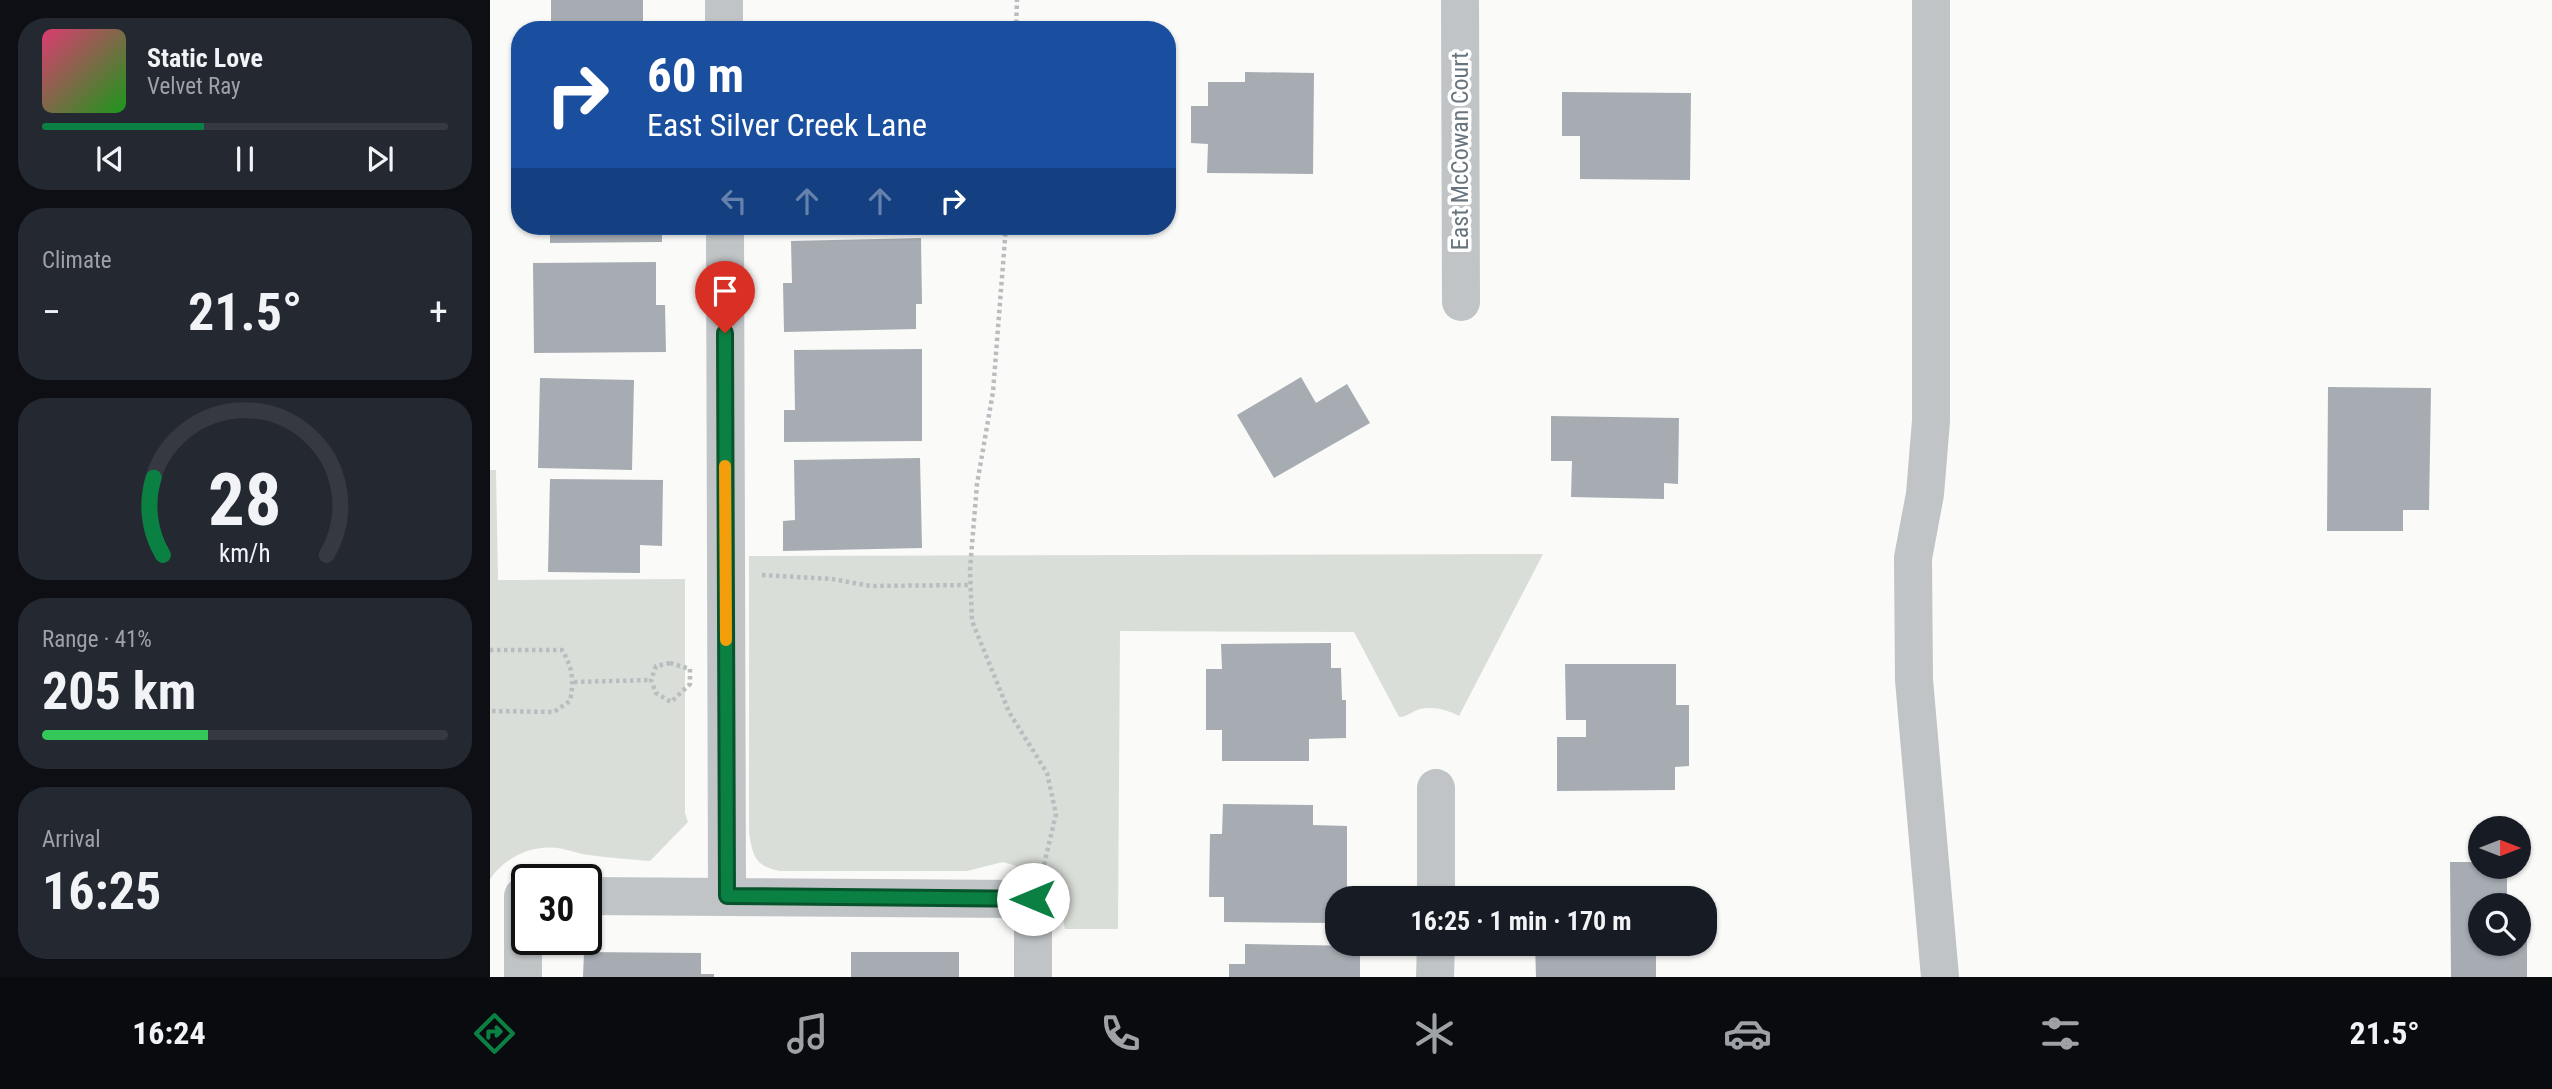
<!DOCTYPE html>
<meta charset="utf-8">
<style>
body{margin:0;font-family:"Roboto Condensed",sans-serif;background:#242831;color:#f1f3f6;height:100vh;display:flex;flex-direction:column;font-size:26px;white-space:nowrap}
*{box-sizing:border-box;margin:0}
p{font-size:23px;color:#9ea1a6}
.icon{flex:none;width:38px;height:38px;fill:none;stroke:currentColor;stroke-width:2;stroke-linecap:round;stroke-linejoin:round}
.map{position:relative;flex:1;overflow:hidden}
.drawer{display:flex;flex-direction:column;gap:18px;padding:18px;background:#0d0f14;width:490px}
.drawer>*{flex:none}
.top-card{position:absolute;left:21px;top:21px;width:665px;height:214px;border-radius:28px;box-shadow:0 2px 5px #0004;background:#1a4fa0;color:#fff;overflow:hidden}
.needle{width:46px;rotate:90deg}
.controls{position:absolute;left:1978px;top:816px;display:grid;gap:14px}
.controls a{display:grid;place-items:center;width:63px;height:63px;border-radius:50%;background:#171b24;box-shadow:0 2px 5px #0004;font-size:35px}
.speed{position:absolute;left:21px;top:864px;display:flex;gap:14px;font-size:35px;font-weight:700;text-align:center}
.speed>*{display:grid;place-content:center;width:91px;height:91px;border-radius:50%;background:#171b24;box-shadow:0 2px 5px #0004;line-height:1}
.speed .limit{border:4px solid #111;border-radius:10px;background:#fff;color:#111}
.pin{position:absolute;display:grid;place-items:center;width:60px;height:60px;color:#fff;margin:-72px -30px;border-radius:50% 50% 50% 0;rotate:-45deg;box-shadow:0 0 7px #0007}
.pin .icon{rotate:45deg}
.me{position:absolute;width:77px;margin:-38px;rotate:270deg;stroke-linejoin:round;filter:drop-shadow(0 0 5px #0008)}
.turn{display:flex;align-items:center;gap:24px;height:147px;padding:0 21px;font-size:32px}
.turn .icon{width:91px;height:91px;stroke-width:2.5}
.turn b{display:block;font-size:49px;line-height:60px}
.lanes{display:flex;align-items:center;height:66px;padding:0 21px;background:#0003;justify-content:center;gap:35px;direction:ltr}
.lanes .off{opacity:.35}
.big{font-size:52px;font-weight:700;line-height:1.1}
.drawer .widget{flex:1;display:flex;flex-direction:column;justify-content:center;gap:10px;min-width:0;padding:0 24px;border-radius:28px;background:#242831}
.drawer .dial{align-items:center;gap:0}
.dial svg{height:182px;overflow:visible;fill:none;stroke:#363941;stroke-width:7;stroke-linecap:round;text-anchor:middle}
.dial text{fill:#f1f3f6;stroke:none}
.song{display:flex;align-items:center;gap:21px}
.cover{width:84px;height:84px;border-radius:10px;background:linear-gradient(135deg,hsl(340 70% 55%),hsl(120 70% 35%))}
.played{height:7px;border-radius:4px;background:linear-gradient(90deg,#0b8043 40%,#363941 40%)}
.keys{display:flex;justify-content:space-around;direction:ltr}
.heat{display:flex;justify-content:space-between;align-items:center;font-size:38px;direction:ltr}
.charge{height:10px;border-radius:5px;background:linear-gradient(90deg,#34c759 41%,#363941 0)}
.trip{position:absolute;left:835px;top:886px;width:392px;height:70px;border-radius:28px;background:#171b24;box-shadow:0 2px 5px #0004;font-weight:700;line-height:70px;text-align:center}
.tab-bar{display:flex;height:112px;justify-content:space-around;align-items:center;background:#090b0e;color:#9ea1a6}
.tab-bar .icon{width:49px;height:49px}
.tab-bar .selected{color:#0b8043}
.tab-bar b{font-size:32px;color:#f1f3f6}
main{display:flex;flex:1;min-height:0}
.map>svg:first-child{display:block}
</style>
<main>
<section class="drawer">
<div class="widget">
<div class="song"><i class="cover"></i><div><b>Static Love</b><p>Velvet Ray</p></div></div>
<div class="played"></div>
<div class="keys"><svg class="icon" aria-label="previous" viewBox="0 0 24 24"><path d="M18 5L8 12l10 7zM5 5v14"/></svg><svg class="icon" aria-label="pause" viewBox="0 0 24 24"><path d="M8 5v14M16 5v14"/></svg><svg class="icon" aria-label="next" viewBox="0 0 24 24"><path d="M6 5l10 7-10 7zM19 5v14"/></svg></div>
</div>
<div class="widget"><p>Climate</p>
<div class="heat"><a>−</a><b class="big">21.5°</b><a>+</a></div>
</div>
<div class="widget dial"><svg viewBox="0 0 100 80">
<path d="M14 69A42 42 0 1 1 86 69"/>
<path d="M14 69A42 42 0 0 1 10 35" stroke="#0b8043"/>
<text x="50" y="56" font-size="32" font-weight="700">28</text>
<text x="50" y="72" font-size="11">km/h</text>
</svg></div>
<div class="widget"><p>Range · 41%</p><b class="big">205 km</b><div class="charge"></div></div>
<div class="widget"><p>Arrival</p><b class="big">16:25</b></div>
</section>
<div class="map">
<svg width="2062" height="977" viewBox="0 0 2062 977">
<rect width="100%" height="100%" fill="#fafaf8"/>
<path fill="#daded8" d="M0,470H6L8,580L195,579V813L198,822L160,861C140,859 119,858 99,855C88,854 78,849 67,848C40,845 15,858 0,879Z
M1053,554L969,716C958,710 943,706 930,709C922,711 918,717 909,717L864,632L630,631L628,929H575L569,896L543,871L513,862L477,871H290C265,866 263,857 259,833V556Z"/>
<path fill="#a6acb2" d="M61,0H153V23L61,24Z
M303,21L428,22V30H303Z
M755,72L824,73L823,174L717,173L718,144L701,143V106H718V82H755Z
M1072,92L1201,93L1200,180L1090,179V136H1072Z
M60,226H172V242L60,243Z
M431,238L432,304H426V329L294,332L293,283H302L301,241Z
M166,262V305H175L176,352L44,353L43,263Z
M432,349V441L294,442V410H305L304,350Z
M811,377L826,403L857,384L880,423L784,478L747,415Z
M50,378L144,380L142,470L48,468Z
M1838,387L1941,388L1939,510H1913V531H1837Z
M1061,416L1189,418L1188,484L1174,483V499L1081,497L1082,461H1061Z
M430,458L432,548L293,551V521L305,520L304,460Z
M60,479L173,480L172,546L150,545V573L58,572Z
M841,643V668H851L852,700H856V738L819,739V761H732V730H716V669H732L731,644Z
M1075,664H1186V705H1199V766L1185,767V790L1067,791V737H1096V720H1076Z
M733,804L823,805V825L857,826V898L845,899V923L734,922V897H719L720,834H732Z
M1960,862H1990V866H2017V905H1990V943H2028V910H2037V977H1961Z
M1150,894V898H1045V895Z
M1045,943H1166V977H1046Z
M755,944L870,946V977H739V964H755Z
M94,952L211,953V974H224V977H93Z
M361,952H469V977H361Z"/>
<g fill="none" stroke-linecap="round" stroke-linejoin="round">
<path stroke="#babdc0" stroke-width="4.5" stroke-dasharray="3.5 3.5" stroke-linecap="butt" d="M526,30L527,0
M516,226L503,392L487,484L480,569L482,621L519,712L557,773L566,814L554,865
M272,575L342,579L381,586L480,585
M0,650H72C83,668 84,681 80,701L64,712L0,711
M180,663L200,669V684L181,702L166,693L161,680L166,666Z
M84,682L161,680"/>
<path stroke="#c0c4c7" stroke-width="38" d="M234,0V30
M970,0L971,302
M1441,0V421L1435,494L1423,558L1424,680L1450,977
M235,226L237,896
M96,896L543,899V977
M946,898V788
M33,977V896H37
M945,977L946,943"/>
</g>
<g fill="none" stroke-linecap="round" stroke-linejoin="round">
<g stroke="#07532c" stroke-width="18">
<path id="route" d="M235,333L237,896L543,899"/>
</g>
<use href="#route" stroke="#0b8043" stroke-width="12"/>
<path stroke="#f59e0b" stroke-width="12" d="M235,466L236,640"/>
</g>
<g text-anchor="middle" stroke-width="7" stroke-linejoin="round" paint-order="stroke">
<g font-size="24" fill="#68757f" stroke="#fff">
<text transform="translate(970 151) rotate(-90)" y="8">East McCowan Court</text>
</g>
</g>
</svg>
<div class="controls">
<a><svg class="needle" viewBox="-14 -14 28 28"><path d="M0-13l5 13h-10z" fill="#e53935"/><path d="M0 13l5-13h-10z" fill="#9ea1a6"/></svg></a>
<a><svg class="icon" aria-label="search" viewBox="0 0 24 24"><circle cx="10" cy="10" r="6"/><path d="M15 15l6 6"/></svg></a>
</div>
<div class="speed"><div class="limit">30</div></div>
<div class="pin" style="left:235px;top:333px;background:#d93025"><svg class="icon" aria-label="arrive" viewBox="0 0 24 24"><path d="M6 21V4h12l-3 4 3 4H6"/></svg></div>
<svg class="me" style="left:543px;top:899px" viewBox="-20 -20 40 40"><circle r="19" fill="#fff"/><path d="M0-13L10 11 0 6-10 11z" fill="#0b8043"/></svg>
<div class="trip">16:25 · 1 min · 170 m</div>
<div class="top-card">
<div class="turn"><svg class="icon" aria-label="right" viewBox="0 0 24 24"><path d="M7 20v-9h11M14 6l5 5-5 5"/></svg><div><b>60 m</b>East Silver Creek Lane</div></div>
<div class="lanes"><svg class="icon off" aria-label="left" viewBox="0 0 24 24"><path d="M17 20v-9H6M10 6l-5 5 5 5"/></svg><svg class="icon off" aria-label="ahead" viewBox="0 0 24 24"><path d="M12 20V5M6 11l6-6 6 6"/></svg><svg class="icon off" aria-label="ahead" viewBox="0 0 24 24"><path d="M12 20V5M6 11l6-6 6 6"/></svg><svg class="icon" aria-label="right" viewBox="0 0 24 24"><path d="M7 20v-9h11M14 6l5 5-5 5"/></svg></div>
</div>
</div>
</main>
<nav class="tab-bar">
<b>16:24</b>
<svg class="icon selected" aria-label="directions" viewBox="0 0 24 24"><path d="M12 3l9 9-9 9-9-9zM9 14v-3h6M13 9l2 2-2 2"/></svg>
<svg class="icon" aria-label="music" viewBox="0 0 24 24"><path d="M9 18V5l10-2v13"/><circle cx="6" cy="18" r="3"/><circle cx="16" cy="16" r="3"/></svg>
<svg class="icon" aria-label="phone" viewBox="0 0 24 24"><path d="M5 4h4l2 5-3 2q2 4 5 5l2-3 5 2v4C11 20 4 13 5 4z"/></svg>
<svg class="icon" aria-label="climate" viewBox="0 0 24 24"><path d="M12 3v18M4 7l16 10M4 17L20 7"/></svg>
<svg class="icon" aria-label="car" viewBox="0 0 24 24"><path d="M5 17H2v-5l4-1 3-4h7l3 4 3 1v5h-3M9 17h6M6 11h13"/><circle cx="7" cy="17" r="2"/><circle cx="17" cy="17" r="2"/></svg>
<svg class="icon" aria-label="filters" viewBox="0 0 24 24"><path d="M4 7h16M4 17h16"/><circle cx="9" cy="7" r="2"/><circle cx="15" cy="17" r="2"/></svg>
<b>21.5°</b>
</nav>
